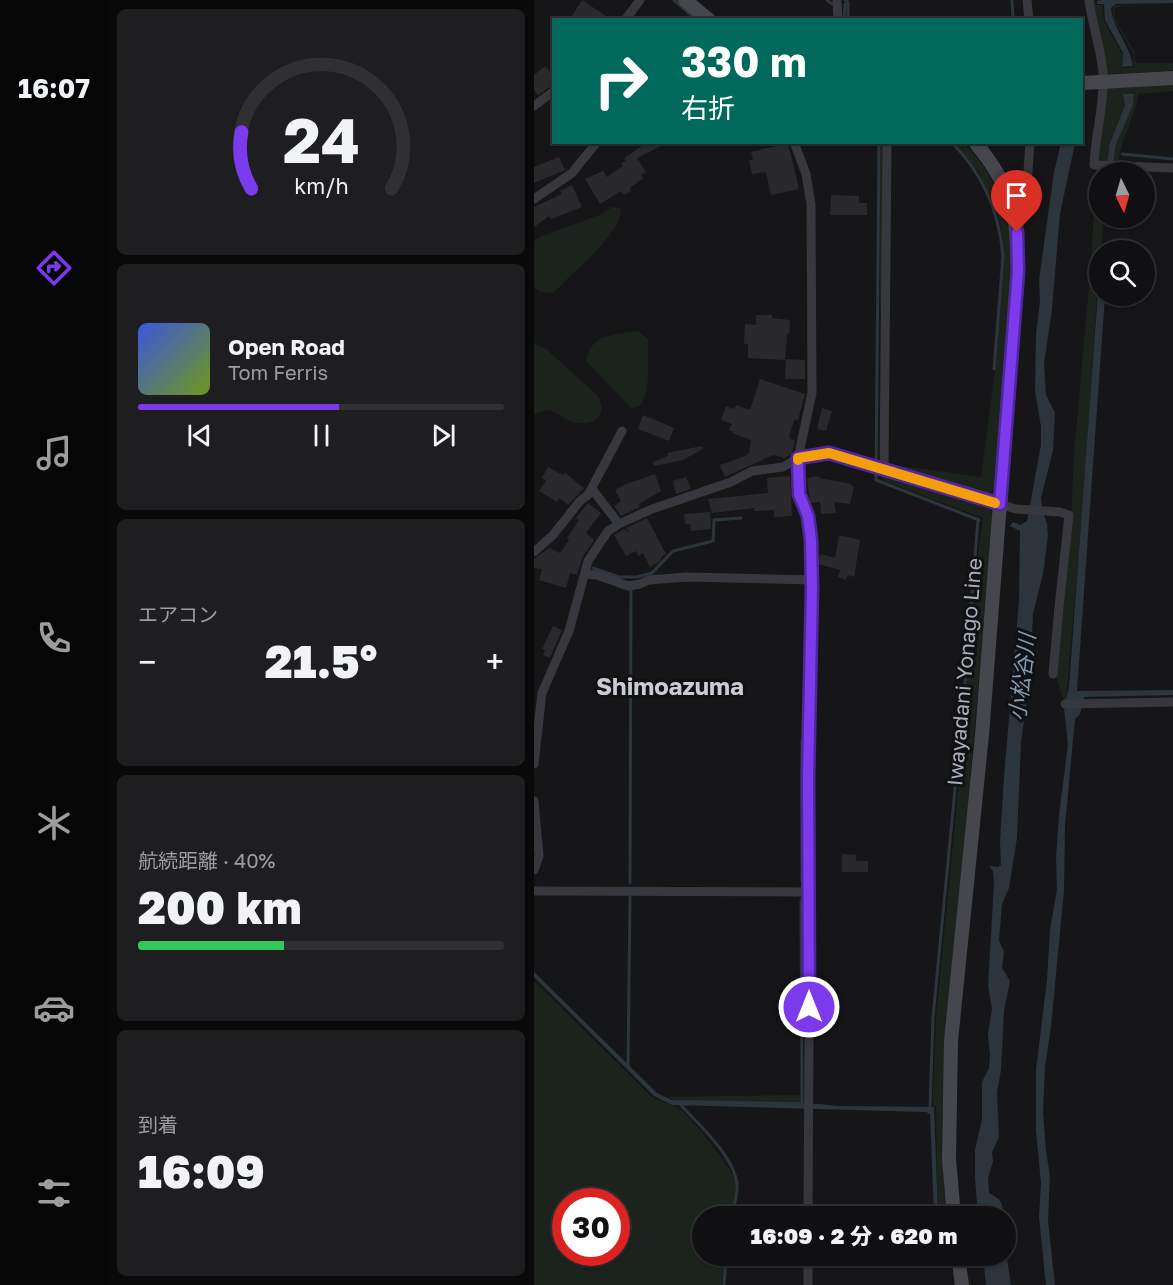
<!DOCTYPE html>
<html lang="ja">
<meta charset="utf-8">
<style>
body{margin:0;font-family:"Golos Text","Noto Sans JP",sans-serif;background:#1e1e20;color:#f1f3f6;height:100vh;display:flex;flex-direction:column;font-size:22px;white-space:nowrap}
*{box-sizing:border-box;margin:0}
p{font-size:20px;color:#9c9d9f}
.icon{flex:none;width:33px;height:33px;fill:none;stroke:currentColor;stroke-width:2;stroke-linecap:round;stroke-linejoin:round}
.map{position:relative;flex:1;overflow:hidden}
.sheet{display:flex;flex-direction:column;gap:9px;padding:9px;background:#09090a;width:426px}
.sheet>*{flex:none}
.banner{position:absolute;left:18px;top:18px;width:531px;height:126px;border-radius:0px;box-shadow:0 2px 4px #0004,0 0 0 2px #303032;background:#00695c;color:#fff;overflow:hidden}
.needle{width:39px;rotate:175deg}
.fabs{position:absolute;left:555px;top:162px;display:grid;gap:12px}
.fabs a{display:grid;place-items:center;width:66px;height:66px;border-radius:50%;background:#101012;box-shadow:0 2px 4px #0004,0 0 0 2px #303032;font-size:30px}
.speed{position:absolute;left:18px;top:1188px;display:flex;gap:12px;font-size:30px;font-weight:700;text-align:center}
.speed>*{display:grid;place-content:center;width:78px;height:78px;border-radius:50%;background:#101012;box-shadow:0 2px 4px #0004,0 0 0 2px #303032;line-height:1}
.speed .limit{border:9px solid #d22;background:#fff;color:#111}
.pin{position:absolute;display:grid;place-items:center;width:51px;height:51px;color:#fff;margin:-62px -26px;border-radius:50% 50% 50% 0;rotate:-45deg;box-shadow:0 0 6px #0007}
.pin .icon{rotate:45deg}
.me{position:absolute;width:66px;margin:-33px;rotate:0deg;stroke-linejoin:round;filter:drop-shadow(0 0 4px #0008)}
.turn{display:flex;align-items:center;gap:21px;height:126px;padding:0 30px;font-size:27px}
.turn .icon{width:78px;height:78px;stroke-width:2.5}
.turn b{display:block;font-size:42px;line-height:51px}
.big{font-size:45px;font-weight:800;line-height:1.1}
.sheet .widget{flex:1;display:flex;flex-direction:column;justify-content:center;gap:9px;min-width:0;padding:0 21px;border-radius:9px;background:#1e1e20}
.sheet .dial{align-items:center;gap:0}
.dial svg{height:156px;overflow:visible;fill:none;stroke:#303032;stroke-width:7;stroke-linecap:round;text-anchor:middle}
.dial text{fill:#f1f3f6;stroke:none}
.song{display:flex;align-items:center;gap:18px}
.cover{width:72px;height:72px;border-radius:9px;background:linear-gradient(135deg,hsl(230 70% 55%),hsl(80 70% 35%))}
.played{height:6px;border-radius:3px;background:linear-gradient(90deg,#7c3aed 55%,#303032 55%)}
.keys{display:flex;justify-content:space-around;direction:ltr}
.heat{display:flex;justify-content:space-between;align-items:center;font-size:33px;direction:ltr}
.charge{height:9px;border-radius:4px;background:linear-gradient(90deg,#34c759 40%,#303032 0)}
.trip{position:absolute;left:158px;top:1206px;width:324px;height:60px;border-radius:30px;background:#101012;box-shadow:0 2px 4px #0004,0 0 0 2px #303032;font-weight:800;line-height:60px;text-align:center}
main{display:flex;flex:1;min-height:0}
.menu{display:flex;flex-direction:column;width:108px;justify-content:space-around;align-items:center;background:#060607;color:#9c9d9f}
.menu .icon{width:42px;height:42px}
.menu .current{color:#7c3aed}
.menu b{font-size:27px;color:#f1f3f6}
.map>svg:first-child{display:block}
</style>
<main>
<nav class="menu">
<b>16:07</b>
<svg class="icon current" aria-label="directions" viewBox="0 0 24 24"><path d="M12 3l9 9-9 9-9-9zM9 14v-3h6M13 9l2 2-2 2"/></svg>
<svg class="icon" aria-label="music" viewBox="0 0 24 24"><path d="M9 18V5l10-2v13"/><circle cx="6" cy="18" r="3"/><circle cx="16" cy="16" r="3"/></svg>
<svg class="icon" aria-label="phone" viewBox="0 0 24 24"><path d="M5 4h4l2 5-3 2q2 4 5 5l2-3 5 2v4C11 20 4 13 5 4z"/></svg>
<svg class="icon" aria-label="climate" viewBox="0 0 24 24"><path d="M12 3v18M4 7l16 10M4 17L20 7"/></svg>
<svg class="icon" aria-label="car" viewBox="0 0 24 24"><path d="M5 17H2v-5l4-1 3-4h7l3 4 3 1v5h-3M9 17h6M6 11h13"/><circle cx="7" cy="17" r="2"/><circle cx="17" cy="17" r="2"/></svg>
<svg class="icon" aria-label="filters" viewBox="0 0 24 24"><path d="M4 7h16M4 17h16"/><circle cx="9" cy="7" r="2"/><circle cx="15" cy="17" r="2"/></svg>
</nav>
<section class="sheet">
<div class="widget dial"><svg viewBox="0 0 100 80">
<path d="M14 69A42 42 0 1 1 86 69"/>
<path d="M14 69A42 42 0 0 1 9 40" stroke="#7c3aed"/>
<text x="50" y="56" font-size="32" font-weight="700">24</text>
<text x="50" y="72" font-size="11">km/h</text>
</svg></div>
<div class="widget">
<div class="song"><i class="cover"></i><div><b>Open Road</b><p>Tom Ferris</p></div></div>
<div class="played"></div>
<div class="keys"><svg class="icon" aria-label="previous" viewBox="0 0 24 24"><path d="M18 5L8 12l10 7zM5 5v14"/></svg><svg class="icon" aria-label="pause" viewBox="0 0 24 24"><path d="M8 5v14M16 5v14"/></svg><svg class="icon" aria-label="next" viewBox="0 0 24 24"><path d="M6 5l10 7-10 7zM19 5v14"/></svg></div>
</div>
<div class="widget"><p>エアコン</p>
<div class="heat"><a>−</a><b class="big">21.5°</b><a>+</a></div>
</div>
<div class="widget"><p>航続距離 · 40%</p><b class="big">200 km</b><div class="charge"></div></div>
<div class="widget"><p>到着</p><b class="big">16:09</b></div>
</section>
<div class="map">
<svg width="639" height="1285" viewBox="0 0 639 1285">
<rect width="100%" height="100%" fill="#161618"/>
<path fill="#1c231d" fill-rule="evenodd" d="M556,0H561L562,5H568L570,21L588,54V68L600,67L599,53L579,18V8L582,5L639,4L588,6L581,8L580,17L600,51L601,61L605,63H639V71L572,74Z
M639,84V91L604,94C601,119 586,139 584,165L580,164L581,147L599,105L600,94H589L591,105L574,146V164H569L563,159L572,87Z
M351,142L347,376L345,201L347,143Z
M419,143H430C461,174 470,204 479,246L461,489L455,493L433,490L355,467L353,464L447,477L461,370L470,250L466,223L445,173Z
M564,169H573V172H566V218H570L567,250H566L551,476L532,701L528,696L522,676L537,520L540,454L557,263L562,171Z
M78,207L87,208C89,230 48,265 32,280C28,284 24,289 19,293L6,292L0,287V241L8,236L68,214Z
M105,331L114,340C114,356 116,388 109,401C107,406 102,408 97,408L52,361C56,334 82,334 105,331Z
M0,343L12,349L63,395C76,415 60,427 39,422C31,420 25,413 18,411C12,409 5,412 0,415Z
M347,475L449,503L456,508L459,516L411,1071L408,1127L414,1216H405L403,1186L402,1107L399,1106L402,1017L422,813L441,576L449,518L353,482L347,478Z
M0,981L118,1097C127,1102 135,1104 144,1108C154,1113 198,1168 201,1180C204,1192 198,1205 195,1216H168V1256H190L188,1285H0ZM32,1202H82V1252H32Z
M269,1095L270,1102L145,1101L133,1097Z"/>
<path fill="#2c353c" d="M569,0H639V3L582,4L577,8C579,29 596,45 599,66L588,67L589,53L571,20L570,4H563V1Z
M589,94H600L599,105L581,147L579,172H573L575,145L591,105Z
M527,143H541L526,214L518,309L510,364L512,395L521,413L519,450L507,498L509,513L513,524L514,536L509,574L499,614L497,654L492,672L493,700L487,742L483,838L475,888L468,904L465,940L470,952L468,968L476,981L470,1011L467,1070L463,1092L465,1137L458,1152L459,1161L454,1178L455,1193C469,1201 467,1200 470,1216H444L441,1178V1150L448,1120V1082L455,1068L456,1055L454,1034L458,1009L454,985L460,884L459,871L455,866L464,867L467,865L466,841L470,777L485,601L486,531L476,526L479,522L487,525L493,521L507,445V427L501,391L502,334L506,302L505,280L520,172Z
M565,279L566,296H571L543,691L639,690V695L550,697L546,714L541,719L531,825L530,890L517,1027L511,1066L509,1113L512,1151L516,1176L514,1221L521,1285H512L505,1217L507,1183L502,1131V1070L513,980L516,929L523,890L522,858L525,815L534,745L530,708L535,687Z
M0,972L123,1093L138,1100L263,1102L305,1106L400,1107L404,1216H400L396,1114L392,1112L138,1105L120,1096L0,977Z
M471,1245L477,1285H452L449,1256H471Z"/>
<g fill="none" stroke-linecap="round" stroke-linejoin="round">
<path stroke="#2c353c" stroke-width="3" d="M140,0L163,20
M293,0L298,4
M311,0L314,2V20
M478,0L479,20
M310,20L311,4
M345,142L342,480L445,520
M417,142C449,173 465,212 469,256L460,369
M588,154L639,159
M59,568L85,577H103L118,573L139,551L179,541L180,520L207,518
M268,881V740
M96,883L97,589
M267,900L268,1105
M94,1066L96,897
M146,1104C164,1124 200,1156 203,1184C204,1195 200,1206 197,1216
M396,1109L399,1017L430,696L444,519
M190,1285L192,1256"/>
</g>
<path fill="#29292c" d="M48,0L78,20H44L38,16Z
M11,66L20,76V84L4,95L0,90V75Z
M114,142H135L103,158L112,172L107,175L109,178L96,188L97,191L90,195L87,191L66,204L51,179L69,171L73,177L89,166L87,163L92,161L90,158Z
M254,143L265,189L237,195L232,172L218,174L215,160H219L217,152Z
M25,157L31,170L0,183V167Z
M38,185L48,207L17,219L15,216L0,227V207L28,194L26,191Z
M297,195L325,196V203H333V215H296Z
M222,315H238V318L256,320L255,334H253L251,360L214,358V344H210L211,324L222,325Z
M252,359L271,360V379H251Z
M226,379L271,394L264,420L261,419L255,436L256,439L261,440L258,454L250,458L239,455L191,477L186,465L212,456L215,453L217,440L198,433L200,432L195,430L198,424L187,420L192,406L200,409L202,405L216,410Z
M288,408L298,411L292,431L283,429Z
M109,415L140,428L135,441L104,429Z
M168,446L169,449L149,460L120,466L119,462L134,456L133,453Z
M14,467L29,475L31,473L50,488L34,505L25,498L23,502L5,491L12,481L8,478Z
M121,474L127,491L105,504L106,507L87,516L80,506L87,501L81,490L92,484Z
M256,476L258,516L240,517V510L221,511L220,508L178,513L174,499L234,493L233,478Z
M285,476V478L318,484L317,486H320L316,504L300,502L302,513L287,514L286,502L276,503L273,478Z
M152,477L157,489L142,494L139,481Z
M54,503L67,513L52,533L60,540L48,558L43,575L36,573L32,588L5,580L8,569L0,568V559L15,548L26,553L35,540L33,538L45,520L42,518Z
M176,512L177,529L157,531L156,524H151L150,514Z
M113,518L132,554L128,556L126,561L116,567L109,553L104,556L102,551L92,556L80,535L90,529L96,533L92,528Z
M305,535L326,540L320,577L314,575L312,580L304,577L306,570L284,564L286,554L301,558Z
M19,626L28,630L16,658L9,655L11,650L8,649Z
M308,854L322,855V861H334V872H308Z"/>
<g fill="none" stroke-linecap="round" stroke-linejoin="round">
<path stroke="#37383d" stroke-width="9" d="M303,0L304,20
M493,0L495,20
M555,0C558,24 567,49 569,73C571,104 561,134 560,165L639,168
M91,20L106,0
M0,106L20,91
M260,142L272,174L277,204L278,393L264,458L265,494L274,516L277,540L278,588L274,777L276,876L274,1216
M0,199L38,173L63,142
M484,230L492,200L496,142
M350,470L353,142
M58,489L85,524
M0,552L19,535L46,501L54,495L88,431
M52,574L63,575L94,586L106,584L115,580L153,577L278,580
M531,704L639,702
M0,764L8,693L35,631L54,561L74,531L85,524L118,509L197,482L218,471L249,467L264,458L295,453L482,509L526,512L535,515L525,607L519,674
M0,801L5,856L0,870
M0,891L275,892
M274,1285V1256"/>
<path stroke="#45474d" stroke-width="14" d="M151,0L175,20
M548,83L639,78
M420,1216L415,1159L417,1041L448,735L484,271C483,212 479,189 441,142
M424,1256L428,1285"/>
</g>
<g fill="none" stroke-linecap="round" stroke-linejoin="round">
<g stroke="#51269a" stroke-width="15">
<path id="route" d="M275,1007L274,777L278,588L277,540L274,516L265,494L264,458L295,453L466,504L484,271L483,232"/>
</g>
<use href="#route" stroke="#7c3aed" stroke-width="10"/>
<path stroke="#f59e0b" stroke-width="10" d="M264,460V458L295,453L461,503"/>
</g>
<g text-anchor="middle" stroke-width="6" stroke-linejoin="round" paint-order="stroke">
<g font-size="21" fill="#a8adb8" stroke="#111113">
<text transform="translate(431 672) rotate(-85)" y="7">Iwayadani Yonago Line</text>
</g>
<g font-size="22" font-style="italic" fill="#7f9bb3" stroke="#111113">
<text transform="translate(488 677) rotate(-83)" y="8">小松谷川</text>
</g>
<g font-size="24" font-weight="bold" fill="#c9ccd4" stroke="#111113">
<text x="136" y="695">Shimoazuma</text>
</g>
</g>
</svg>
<div class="fabs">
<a><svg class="needle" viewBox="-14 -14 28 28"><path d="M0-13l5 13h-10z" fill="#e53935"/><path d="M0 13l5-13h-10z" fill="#9c9d9f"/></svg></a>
<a><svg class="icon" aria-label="search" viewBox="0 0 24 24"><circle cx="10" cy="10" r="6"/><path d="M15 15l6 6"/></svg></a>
</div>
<div class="speed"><div class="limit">30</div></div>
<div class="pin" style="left:483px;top:232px;background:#d93025"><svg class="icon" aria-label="arrive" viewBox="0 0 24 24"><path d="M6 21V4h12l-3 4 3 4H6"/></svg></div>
<svg class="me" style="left:275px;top:1007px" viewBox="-20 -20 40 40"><circle r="17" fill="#7c3aed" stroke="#fff" stroke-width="3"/><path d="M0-11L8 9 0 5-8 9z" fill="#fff"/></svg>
<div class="trip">16:09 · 2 分 · 620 m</div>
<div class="banner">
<div class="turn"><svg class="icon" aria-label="right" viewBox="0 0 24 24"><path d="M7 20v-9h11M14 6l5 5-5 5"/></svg><div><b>330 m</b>右折</div></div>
</div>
</div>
</main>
